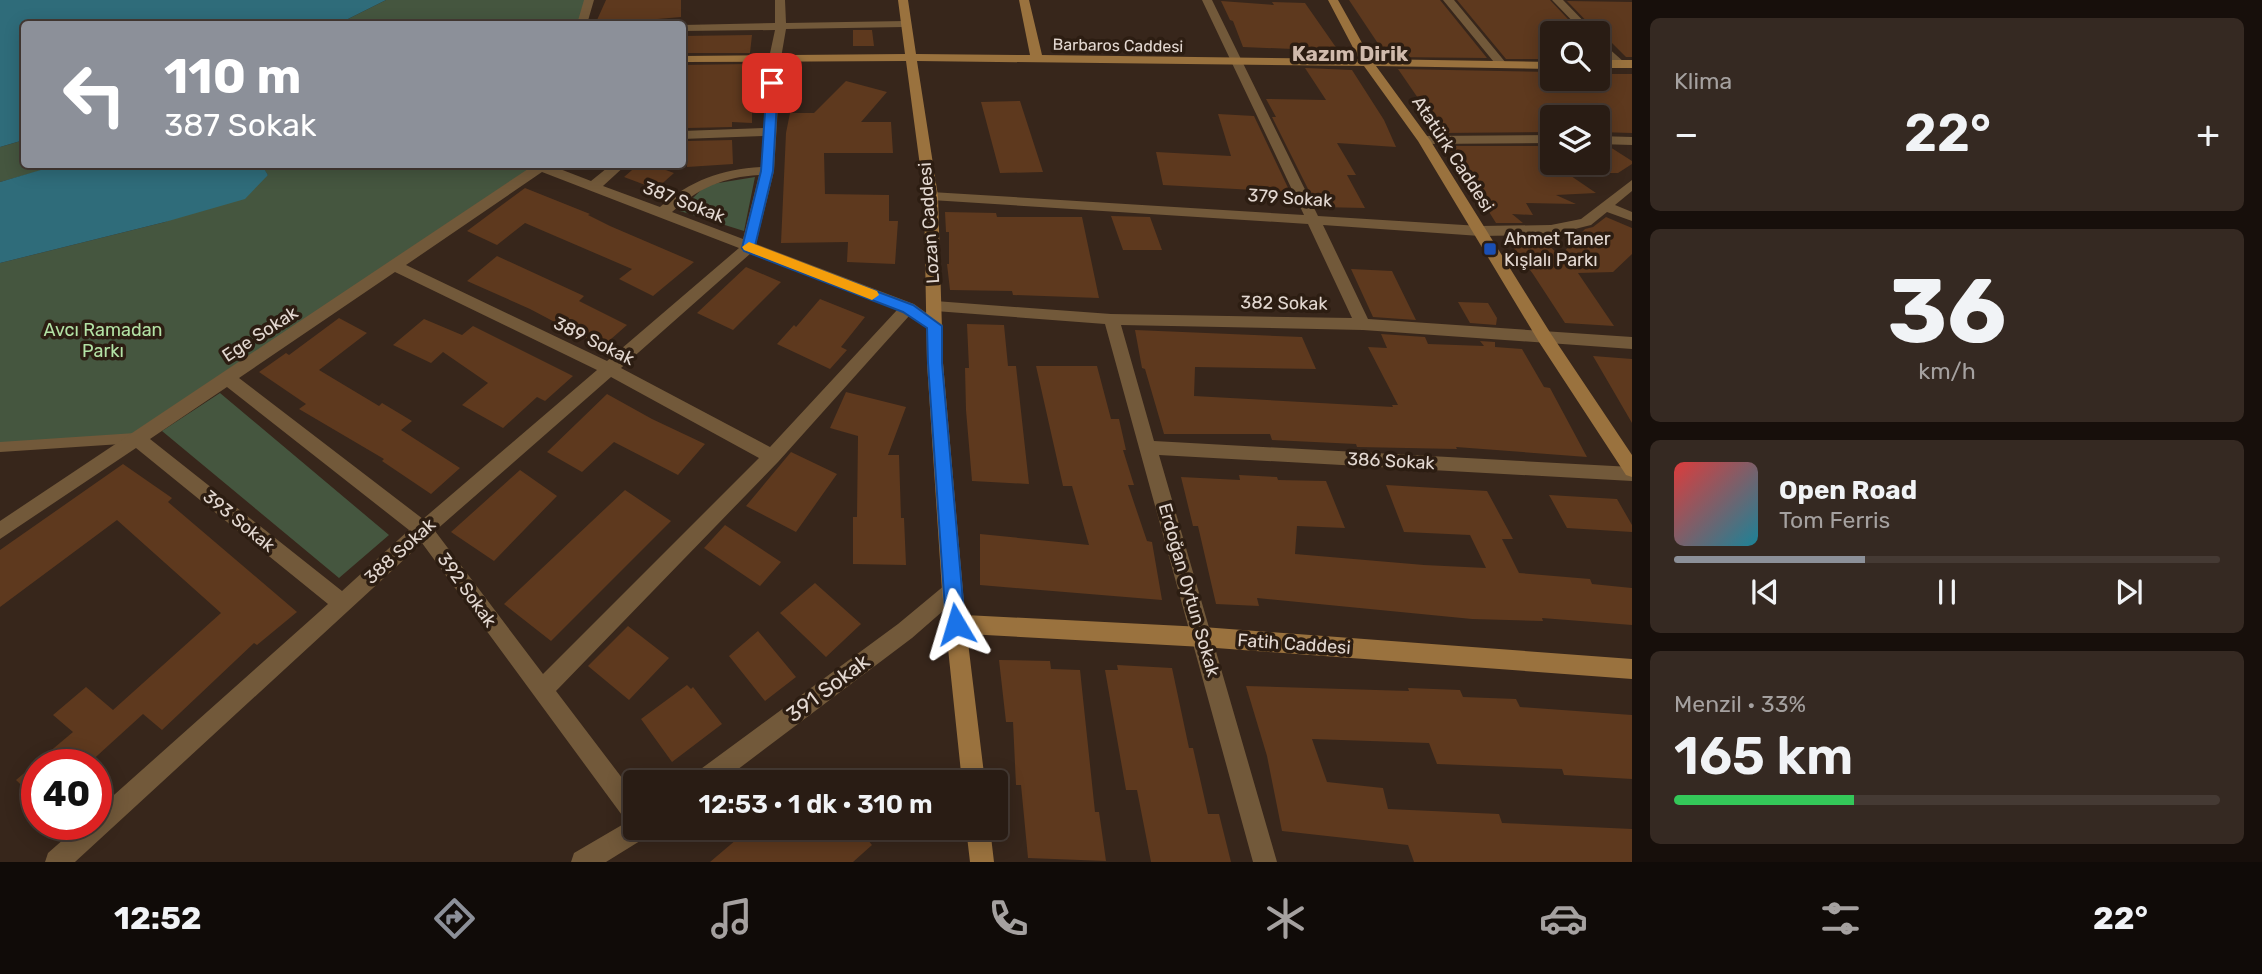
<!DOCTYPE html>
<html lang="tr">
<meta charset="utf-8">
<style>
body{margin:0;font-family:Rubik,sans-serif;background:#352922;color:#f1f3f6;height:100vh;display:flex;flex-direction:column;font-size:26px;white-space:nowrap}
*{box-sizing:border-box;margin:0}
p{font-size:23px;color:#a5a1a0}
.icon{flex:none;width:38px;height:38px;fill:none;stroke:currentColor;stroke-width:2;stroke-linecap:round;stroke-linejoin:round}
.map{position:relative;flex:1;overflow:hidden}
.details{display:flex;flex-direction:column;gap:18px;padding:18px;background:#170f0b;width:630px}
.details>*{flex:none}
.banner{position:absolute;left:21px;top:21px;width:665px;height:147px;border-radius:7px;box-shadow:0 4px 18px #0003,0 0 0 2px #453a34;background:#8c9099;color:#fff;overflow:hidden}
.fabs{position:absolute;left:1540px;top:21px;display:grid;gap:14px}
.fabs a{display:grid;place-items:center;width:70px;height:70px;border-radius:7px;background:#291c14;box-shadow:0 4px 18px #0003,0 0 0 2px #453a34;font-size:35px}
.speed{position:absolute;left:21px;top:749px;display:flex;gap:14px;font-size:35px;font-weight:700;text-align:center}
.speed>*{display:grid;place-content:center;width:91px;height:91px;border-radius:50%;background:#291c14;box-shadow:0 4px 18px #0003,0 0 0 2px #453a34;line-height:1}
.speed .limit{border:10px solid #d22;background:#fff;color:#111}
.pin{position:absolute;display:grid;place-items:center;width:60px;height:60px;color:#fff;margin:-30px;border-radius:14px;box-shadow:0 4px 10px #0006}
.me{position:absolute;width:77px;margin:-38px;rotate:353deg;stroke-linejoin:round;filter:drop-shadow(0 0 5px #0008)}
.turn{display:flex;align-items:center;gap:24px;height:147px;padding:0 28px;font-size:32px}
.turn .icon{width:91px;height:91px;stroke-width:2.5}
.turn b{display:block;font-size:49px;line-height:60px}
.big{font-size:52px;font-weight:600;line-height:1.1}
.details .widget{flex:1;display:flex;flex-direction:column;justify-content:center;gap:10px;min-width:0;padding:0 24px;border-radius:10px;background:#352922}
.details .dial{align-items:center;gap:0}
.dial b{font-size:91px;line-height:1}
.song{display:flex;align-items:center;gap:21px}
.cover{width:84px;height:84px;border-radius:10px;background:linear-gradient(135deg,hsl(0 70% 55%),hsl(190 70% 35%))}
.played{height:7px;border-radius:4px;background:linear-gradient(90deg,#8c9099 35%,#453a34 35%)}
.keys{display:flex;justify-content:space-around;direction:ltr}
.heat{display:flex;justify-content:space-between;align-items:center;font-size:38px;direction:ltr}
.charge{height:10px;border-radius:5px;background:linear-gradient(90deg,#34c759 33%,#453a34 0)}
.trip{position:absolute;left:623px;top:770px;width:385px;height:70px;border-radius:7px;background:#291c14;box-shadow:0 4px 18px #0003,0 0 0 2px #453a34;font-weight:600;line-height:70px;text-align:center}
.tab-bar{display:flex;height:112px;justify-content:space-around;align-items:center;background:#100b08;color:#a5a1a0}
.tab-bar .icon{width:49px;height:49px}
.tab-bar .selected{color:#8c9099}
.tab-bar b{font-size:32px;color:#f1f3f6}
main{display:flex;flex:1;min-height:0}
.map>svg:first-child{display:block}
</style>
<main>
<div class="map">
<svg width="1632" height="862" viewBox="0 0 1632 862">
<rect width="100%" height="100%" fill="#37261b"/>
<path fill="#45563f" d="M386,0H589L582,24H338Z
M24,140V164L61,165L0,182V147Z
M534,164L540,167L136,438L0,445V263L165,222L268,175L261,165Z
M755,177L744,231L680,211L706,185Z
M220,393L389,535L339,578L162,431Z"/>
<path fill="#2f6c7a" d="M0,0H386L338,24H24V140L0,147Z
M61,164H261L268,175L245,199L165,222L0,263V182Z"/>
<path fill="#5e391e" d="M606,0H681V17L634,21L597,20Z
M1349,0H1440L1487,58L1390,57L1383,51Z
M1457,0H1550L1581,33H1552V59H1506Z
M1221,1L1274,5L1272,2L1305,3L1342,56H1297L1293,49L1243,47L1233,21L1230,20Z
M1567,1L1632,2V57H1626L1602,33H1598Z
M853,30H872L874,46H853Z
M752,35L750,53H682V36Z
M749,64L747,86H752V123L732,122V127L688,128V123H682V65Z
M1305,68L1352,70L1384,120L1396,147L1337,143L1356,175H1347L1365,208L1320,207L1314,194L1310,193L1272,117H1276L1266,99L1326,100Z
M1398,69L1552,72V79H1598V74H1632V133L1598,132V117H1552V132L1442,133Z
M846,81L887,92L861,122H891L893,153H824L825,194L889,195V221H898L895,264L847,262L848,242L781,243L786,133L790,113H814Z
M1020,101L1043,172L1000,173L981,102Z
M1218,114L1254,116L1290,192L1163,185L1156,152L1231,156Z
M732,140L733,164L687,167L688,141Z
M1451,146H1552V163L1596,193L1556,195L1576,204L1526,203L1533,215L1512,214L1523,223H1496L1450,150H1454Z
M1598,147H1610L1632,161V164L1618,173H1598Z
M639,164H649L674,173L656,189L624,177Z
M525,188L590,214L588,215L610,226L694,262L653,296L619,279L632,269L525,223L497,245L467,231Z
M945,212L996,213L997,217H1082L1099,298L1013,295L1012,291L950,290L947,264H949V232H946Z
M1111,216L1150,217L1162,250H1123Z
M1606,217L1632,228V254L1613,272L1578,273L1614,326L1565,323L1533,274L1506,238H1541L1560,256L1585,229L1593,227Z
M497,256L584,296L579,301L627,325L602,347L530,309L467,281Z
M746,267L781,282L733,330L697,313Z
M1351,269L1392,271L1416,320L1373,317Z
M820,299L865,317L841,347L847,350L830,369L777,344L794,325L796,327Z
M1458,302L1488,303L1497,318L1496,325L1470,323Z
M339,318L367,333L319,370L379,406L382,403L412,421L401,430L460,468L431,494L382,461L384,459L299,409L306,404L259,372L286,353L289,355Z
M424,319L462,335L473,326L573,376L545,401L537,397L503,428L462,405L488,383L443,352L431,363L393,345Z
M967,324L1004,325L1008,366H1016L1029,484L972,481L966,410L965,368H969Z
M1135,330L1302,337L1316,369L1195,367L1194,396L1393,407L1392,405H1398L1368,347L1387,348L1381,334L1425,337L1428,344L1484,346L1480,341L1495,342V347L1522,349L1544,387L1550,388L1587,457L1456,447L1457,449L1357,447L1356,444L1272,440L1270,434H1164L1145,369L1142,368Z
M1593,356L1632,359V423Z
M1036,366H1097L1111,419H1119L1126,450H1123L1134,485H1128L1147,541L1152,542L1162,600L980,585V534L1089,545L1072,486H1063Z
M846,392L906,407L888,455H899L901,518H904L906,565L853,564V517H857L858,436L830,428Z
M607,394L652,419L705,444L678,475L614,442L582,472L547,452Z
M791,452L837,474L796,532L746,506Z
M123,464L172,498L168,502L297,612L257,645L254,643L162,730L143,714L87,765H37V800L16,780L73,732L53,715L86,687L113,710L221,613L117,520L0,607V550Z
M520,470L557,496L494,561L451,532Z
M1239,475L1277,477L1278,480L1326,481L1345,528L1297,526L1295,554L1424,565L1486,568L1470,535L1404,532L1386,485L1487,491L1513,539H1502L1519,573L1590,579L1592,584L1632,588V625L1542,618L1543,621L1472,619L1257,598L1259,606L1216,604L1198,526H1193L1181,477L1240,480Z
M625,490L671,521L551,641L504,604Z
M1549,495L1617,499L1632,525V532L1567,528Z
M725,525L781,562L760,586L704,548Z
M815,583L861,624L826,657L780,613Z
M628,626L669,658L629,700L588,666Z
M758,631L796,677L765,701L729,656Z
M999,660L1050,661L1051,669L1080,670L1095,812H1099L1106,861L1028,858L1021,785H1016L1013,722H1006Z
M1117,665L1172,668L1189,748H1193L1208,814H1219L1231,862H1151L1137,790H1126L1105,670H1118Z
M687,685L691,689L693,687L722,724L672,762L641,719Z
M1246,686L1409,691L1408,688L1460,690L1463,697L1516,699L1520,707L1632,715V779L1564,775L1562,769L1437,764L1429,743L1312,739L1327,782L1383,788L1388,809L1499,814L1502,823L1632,829V862H1414L1408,845L1282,831L1267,756Z
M750,828H858L872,845L853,862H710Z"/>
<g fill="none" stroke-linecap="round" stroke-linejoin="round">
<path stroke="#72593a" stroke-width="10" d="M0,447L136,438"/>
<path fill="#72593a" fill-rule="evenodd" d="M584,0H594L587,24H577Z
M775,0H785L786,23L905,21L911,24L905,27L786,29L781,58L774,171L756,244L914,304L943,325L935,331L909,316L778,462L556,691L635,795V828H652L648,836L606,862H571L574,853L627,822L422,543L75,862H45L48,853L81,824H96V811L328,604L136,448L0,539V521L531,167L528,164H547L591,181L612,164H627L603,186L660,207C690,181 721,169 761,167L763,136L682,139V131L764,128L769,58L775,30L682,31V25L775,23ZM542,172L739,248L607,361L406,265ZM759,175L743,239L672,212C698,188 724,177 759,175ZM751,253L897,310L770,447L621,368ZM395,272L597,370L423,519L239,378ZM611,377L759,458L543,674L435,531ZM227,387L409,530L342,591L150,439Z
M1202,0H1212L1318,216L1480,226L1551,225L1581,219L1632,180V191L1615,205L1632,212V221L1607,212L1591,225L1551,235L1480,236L1323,225L1368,319L1632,337V349L1363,330L1121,325L1154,441L1632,467V481L1159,455L1277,862H1253L1105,324L935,311L927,306L935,301L1111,314L1352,318L1308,224L931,200L924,196L931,192L1304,215Z
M1443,0H1454L1506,63V67H1498Z
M1552,0H1563L1595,33H1584Z
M1598,39L1624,62V66H1616L1598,48Z
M1552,135V143L1424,144L1418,140L1424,136Z
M1598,136L1632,137V145L1598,144Z
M952,582L959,585L962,591L959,597L912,638L721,782H691L694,774L898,624L945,585Z"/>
<path fill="#9a723e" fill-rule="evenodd" d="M898,0H908L916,54L1030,55L1019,0H1029L1042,55L1359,59L1328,0H1338L1371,59L1552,62V69L1376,66L1430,140L1551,334L1632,455V477L1626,475L1539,342L1418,141L1364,66L917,61L938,196L943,363L965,615L1203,627L1632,659V679L1203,647L967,634L985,782H962L942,591L927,363L924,196L906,61L682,62V56L905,54Z
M1598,60H1632V68H1598Z
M966,828H990L994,862H970Z"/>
</g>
<path fill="#1a73e8" stroke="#114b97" stroke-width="2" d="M772,79L778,83L773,171L755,246L913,305L942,326V363L965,624L962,630L956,632L949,630L946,624L928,363L927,328L903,312L744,251L742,248L761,171L767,83Z"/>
<path fill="#f59e0b" d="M749,242L877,291L879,295L872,300L867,298L744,250L742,247Z"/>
<rect fill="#1a4fb4" stroke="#2c1d12" stroke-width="2.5" x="1483" y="242" width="14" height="14" rx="3.5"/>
<g text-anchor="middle" stroke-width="7" stroke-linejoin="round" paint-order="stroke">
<g font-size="16" fill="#e3d8d1" stroke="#2c1d12">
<text transform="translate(1118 45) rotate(1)" y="6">Barbaros Caddesi</text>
</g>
<g font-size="18" fill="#e3d8d1" stroke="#2c1d12">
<text transform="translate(1453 154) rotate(57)" y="6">Atatürk Caddesi</text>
<text transform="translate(1290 198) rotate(4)" y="6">379 Sokak</text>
<text transform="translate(684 202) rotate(21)" y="6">387 Sokak</text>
<text transform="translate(929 223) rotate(-94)" y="6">Lozan Caddesi</text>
<text transform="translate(1284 303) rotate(1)" y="6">382 Sokak</text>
<text transform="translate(260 334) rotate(-33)" y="6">Ege Sokak</text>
<text transform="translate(594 341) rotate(26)" y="6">389 Sokak</text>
<text transform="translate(1391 461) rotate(3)" y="6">386 Sokak</text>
<text transform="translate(239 521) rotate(39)" y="6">393 Sokak</text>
<text transform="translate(400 551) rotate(-42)" y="6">388 Sokak</text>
<text transform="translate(467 590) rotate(54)" y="6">392 Sokak</text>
<text transform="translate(1189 590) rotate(74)" y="6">Erdoğan Oytun Sokak</text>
<text transform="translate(1294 644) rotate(4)" y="6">Fatih Caddesi</text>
</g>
<g font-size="18" fill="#e3d8d1" stroke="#2c1d12" text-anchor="start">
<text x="1504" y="245">Ahmet Taner<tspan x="1504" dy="21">Kışlalı Parkı</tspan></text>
</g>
<g font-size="18" fill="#b3e2a5" stroke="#2c1d12">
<text x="103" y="336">Avcı Ramadan<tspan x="103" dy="21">Parkı</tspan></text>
</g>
<g font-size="21" font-weight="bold" fill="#d0baac" stroke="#2c1d12">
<text x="1350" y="61">Kazım Dirik</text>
</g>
<g font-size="21" fill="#e3d8d1" stroke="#2c1d12">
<text transform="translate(828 688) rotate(-37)" y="7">391 Sokak</text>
</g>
</g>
</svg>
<div class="fabs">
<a><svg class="icon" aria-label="search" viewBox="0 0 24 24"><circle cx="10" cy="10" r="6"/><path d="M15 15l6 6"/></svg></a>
<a><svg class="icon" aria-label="layers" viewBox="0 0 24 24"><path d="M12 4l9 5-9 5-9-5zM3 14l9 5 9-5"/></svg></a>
</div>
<div class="speed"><div class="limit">40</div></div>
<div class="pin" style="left:772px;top:83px;background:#d93025"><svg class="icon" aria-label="arrive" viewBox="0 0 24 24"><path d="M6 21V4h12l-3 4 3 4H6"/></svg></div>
<svg class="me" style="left:956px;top:624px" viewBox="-20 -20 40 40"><path d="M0-17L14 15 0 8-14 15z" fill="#1a73e8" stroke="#fff" stroke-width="4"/></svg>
<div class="trip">12:53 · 1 dk · 310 m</div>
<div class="banner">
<div class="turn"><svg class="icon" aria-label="left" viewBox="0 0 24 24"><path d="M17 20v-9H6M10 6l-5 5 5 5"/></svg><div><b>110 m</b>387 Sokak</div></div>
</div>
</div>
<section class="details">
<div class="widget"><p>Klima</p>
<div class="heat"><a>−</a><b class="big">22°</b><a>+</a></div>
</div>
<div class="widget dial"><b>36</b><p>km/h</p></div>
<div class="widget">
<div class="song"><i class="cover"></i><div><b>Open Road</b><p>Tom Ferris</p></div></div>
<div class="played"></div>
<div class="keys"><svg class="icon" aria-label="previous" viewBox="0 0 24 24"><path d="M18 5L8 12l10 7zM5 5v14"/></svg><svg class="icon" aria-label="pause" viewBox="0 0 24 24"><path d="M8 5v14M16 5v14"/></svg><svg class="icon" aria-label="next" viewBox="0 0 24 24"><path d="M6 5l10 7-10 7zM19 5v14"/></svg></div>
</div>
<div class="widget"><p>Menzil · 33%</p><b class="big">165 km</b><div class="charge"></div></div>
</section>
</main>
<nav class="tab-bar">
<b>12:52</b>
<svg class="icon selected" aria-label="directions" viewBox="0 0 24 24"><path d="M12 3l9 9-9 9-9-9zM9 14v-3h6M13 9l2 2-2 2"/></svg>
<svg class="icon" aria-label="music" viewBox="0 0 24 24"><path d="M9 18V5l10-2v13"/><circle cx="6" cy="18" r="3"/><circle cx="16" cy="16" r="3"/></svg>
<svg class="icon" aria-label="phone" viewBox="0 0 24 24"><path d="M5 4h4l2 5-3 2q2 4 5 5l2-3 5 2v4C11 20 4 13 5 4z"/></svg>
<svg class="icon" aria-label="climate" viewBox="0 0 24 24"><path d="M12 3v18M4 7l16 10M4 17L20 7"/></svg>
<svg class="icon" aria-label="car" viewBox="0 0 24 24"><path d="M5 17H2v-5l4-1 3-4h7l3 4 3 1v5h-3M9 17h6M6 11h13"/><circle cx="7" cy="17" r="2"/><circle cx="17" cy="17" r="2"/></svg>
<svg class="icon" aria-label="filters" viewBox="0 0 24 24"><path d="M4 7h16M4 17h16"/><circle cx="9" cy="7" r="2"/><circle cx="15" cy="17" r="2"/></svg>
<b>22°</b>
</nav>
